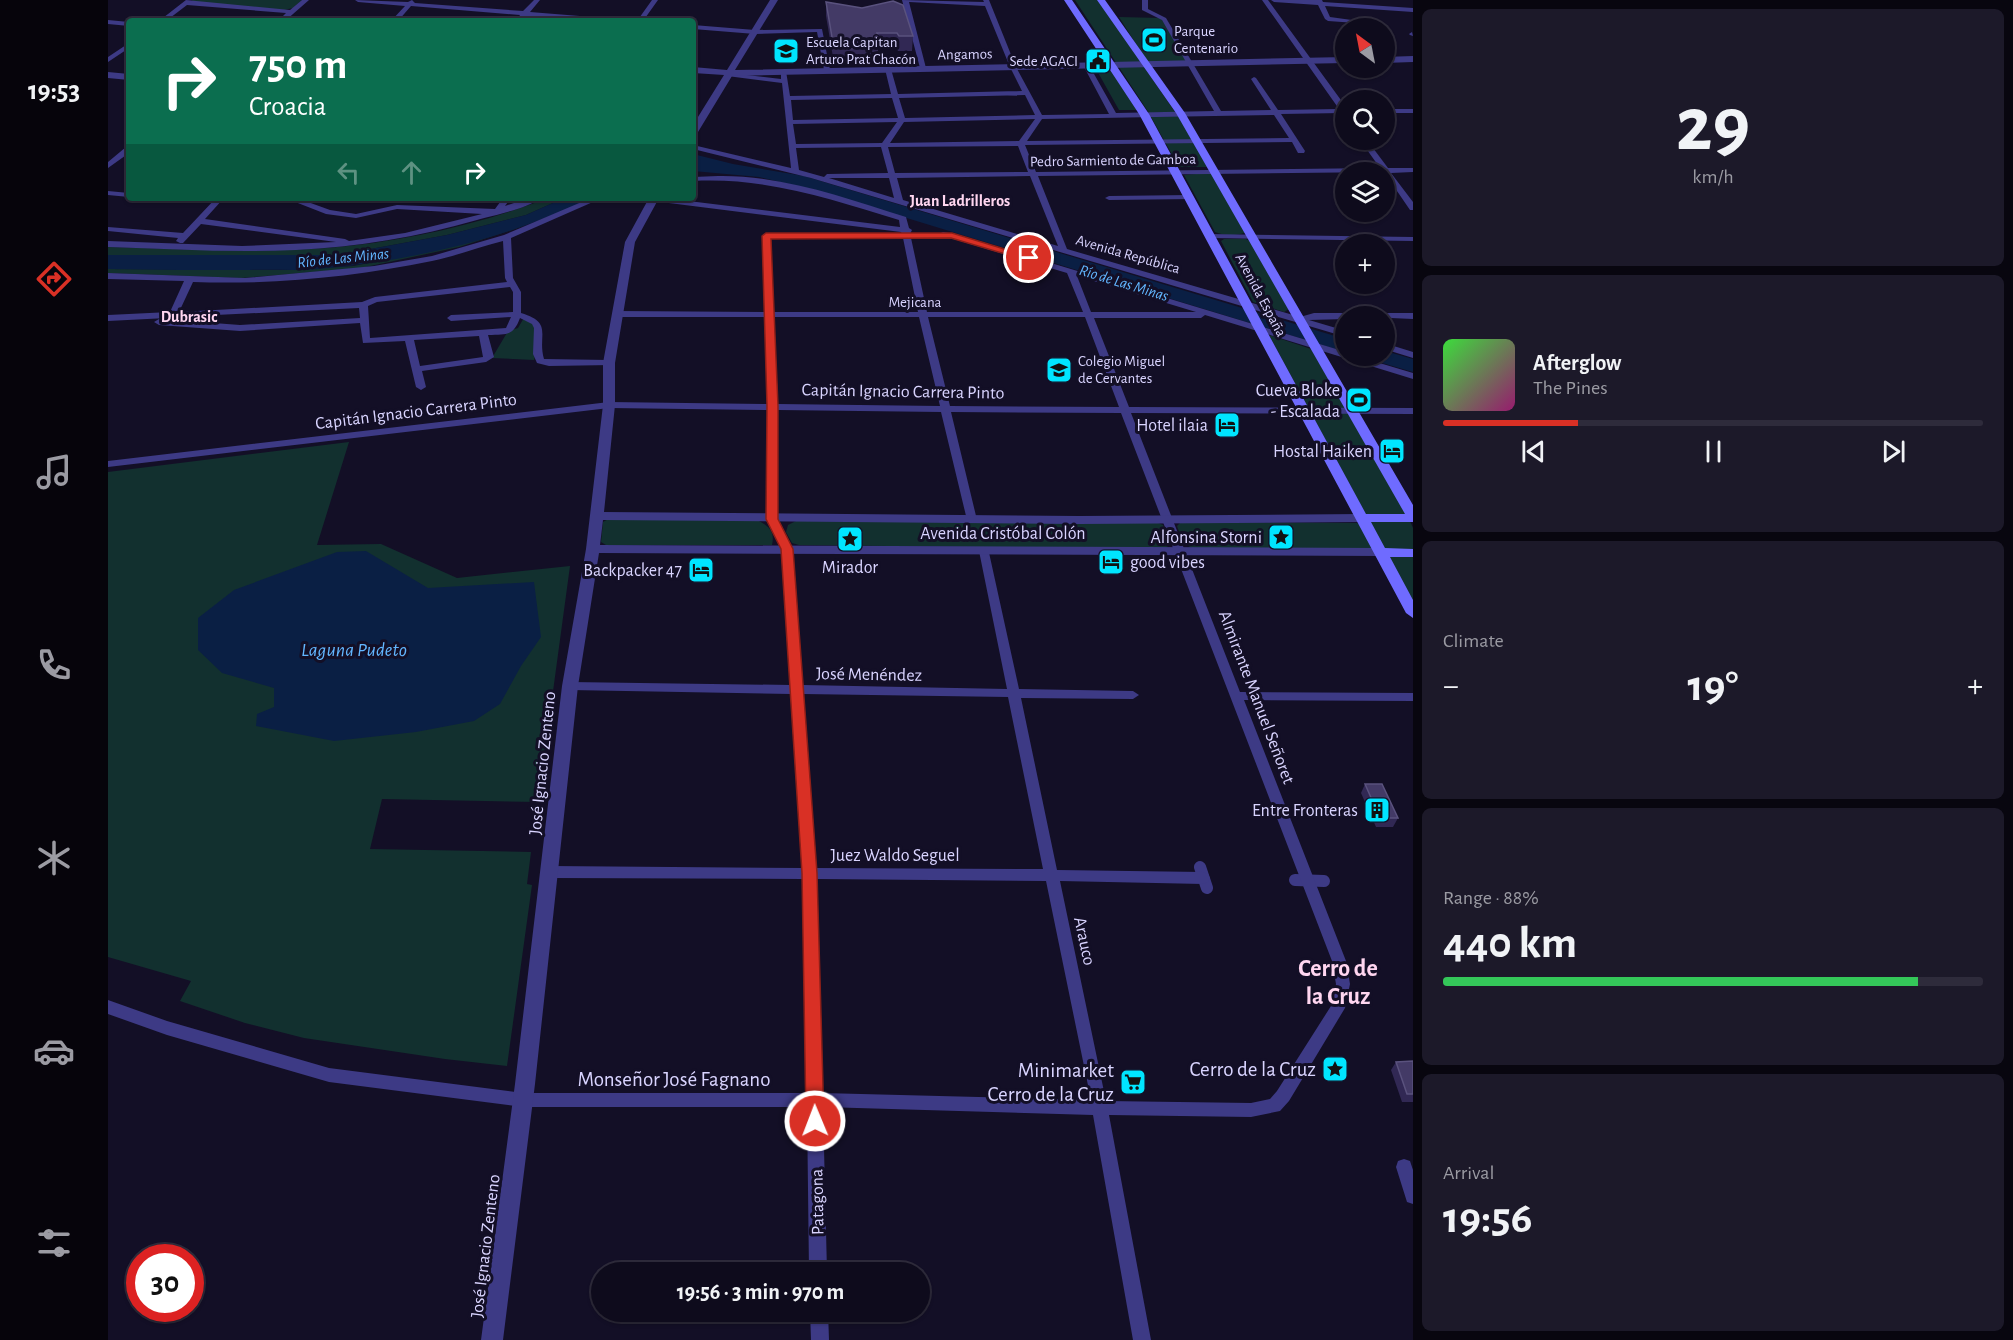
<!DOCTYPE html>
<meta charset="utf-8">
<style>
body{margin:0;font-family:"Alegreya Sans",sans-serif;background:#1c1929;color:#f1f3f6;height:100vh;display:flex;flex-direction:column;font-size:22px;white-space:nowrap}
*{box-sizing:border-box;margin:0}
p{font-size:20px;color:#9b9ba3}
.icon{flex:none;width:33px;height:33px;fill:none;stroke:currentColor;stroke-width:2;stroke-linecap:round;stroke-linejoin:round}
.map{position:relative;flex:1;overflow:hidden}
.panel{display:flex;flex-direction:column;gap:9px;padding:9px;background:#08060f;width:600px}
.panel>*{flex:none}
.top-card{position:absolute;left:18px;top:18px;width:570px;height:183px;border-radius:6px;box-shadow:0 2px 4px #0004,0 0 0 2px #2e2b3b;background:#0b6e4f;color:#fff;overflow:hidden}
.needle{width:39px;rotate:328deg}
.controls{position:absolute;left:1227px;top:18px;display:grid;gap:12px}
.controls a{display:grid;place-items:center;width:60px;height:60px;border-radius:50%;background:#0e0b1c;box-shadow:0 2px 4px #0004,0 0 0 2px #2e2b3b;font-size:30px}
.speed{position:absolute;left:18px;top:1244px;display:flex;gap:12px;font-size:30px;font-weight:700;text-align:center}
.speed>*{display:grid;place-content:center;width:78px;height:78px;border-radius:50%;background:#0e0b1c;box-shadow:0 2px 4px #0004,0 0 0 2px #2e2b3b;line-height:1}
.speed .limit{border:9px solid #d22;background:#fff;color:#111}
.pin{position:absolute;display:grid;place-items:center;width:51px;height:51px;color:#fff;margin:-26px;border:3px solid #fff;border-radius:50%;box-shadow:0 2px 6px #0007}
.me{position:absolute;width:66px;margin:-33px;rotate:359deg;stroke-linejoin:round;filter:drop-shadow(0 0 4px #0008)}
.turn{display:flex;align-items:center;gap:21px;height:126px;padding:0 24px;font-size:27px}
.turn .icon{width:78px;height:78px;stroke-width:2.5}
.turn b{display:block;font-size:42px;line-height:51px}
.lanes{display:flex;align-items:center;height:57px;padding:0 24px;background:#0003;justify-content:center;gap:30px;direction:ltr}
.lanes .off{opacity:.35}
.big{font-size:45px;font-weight:700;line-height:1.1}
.panel .widget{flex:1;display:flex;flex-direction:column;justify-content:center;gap:9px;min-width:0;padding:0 21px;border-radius:9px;background:#1c1929}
.panel .dial{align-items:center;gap:0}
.dial b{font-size:78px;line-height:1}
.song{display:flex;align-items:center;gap:18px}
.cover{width:72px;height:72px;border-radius:9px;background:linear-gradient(135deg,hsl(120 70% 55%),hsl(320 70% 35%))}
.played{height:6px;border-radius:3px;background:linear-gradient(90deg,#d93025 25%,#2e2b3b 25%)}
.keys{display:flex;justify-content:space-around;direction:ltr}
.heat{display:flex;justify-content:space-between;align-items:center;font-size:33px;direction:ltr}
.charge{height:9px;border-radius:4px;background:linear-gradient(90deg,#34c759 88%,#2e2b3b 0)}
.trip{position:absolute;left:483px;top:1262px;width:339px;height:60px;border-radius:30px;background:#0e0b1c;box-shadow:0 2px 4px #0004,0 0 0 2px #2e2b3b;font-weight:700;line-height:60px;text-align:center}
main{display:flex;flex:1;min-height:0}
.tab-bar{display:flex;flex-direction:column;width:108px;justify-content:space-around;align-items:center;background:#06040b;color:#9b9ba3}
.tab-bar .icon{width:42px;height:42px}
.tab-bar .current{color:#d93025}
.tab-bar b{font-size:27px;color:#f1f3f6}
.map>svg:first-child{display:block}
</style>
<main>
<nav class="tab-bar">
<b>19:53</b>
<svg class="icon current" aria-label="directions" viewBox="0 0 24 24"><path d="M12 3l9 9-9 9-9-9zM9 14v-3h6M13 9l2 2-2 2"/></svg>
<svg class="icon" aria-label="music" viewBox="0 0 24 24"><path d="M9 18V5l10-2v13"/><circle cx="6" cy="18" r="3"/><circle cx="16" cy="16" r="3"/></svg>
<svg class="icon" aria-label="phone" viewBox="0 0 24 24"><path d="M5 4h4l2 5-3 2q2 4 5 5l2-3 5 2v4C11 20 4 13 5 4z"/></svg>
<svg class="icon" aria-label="climate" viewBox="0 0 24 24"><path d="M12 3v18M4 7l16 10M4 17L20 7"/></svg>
<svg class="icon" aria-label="car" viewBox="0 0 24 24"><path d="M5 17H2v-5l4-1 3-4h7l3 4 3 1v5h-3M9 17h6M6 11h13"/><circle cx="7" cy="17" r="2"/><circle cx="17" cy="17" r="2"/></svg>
<svg class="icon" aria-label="filters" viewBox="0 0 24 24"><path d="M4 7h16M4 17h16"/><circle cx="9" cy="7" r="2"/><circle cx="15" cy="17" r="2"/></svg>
</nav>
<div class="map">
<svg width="1305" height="1340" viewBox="0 0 1305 1340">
<rect width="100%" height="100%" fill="#130f26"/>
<path fill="#12302f" d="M84,0H194L185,8L176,10L86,3Z
M967,0H990L1067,112L1041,113Z
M1011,17L1053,18L1079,62L1040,63Z
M991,67L1005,69L1031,110H1011L988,69Z
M1071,116L1102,167H1071L1043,117Z
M1100,173L1107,175L1139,232C1130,236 1116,236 1107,232L1076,175Z
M440,198H456L418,215L339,235L230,255H0V247C73,249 146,253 219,248C294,242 370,225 440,198Z
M419,225L351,247L253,268L134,278L0,273V269L184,270L245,266L327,250Z
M1116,239H1138L1144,242L1181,309L1176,312L1145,302L1113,241Z
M417,316L433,332L426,360L384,358L400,331L410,328Z
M1161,335L1203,349L1302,521L1305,528V602Z
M241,442L209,545L273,544L349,578L462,566L430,802L274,799L262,849L423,852L419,884L424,885L399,1066L337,1059L196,1038L137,1023L72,1001L83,981L0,957V472Z
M502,518L651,521C662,527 667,532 664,545H498L493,542L495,522Z
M688,521L1048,522L1055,525L1062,545L1055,549L691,545L684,543L678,532L680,525Z
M1073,522L1249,523L1254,525L1267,546L1262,549L1084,548L1075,543L1069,526Z"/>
<path fill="#0a1f44" d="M585,154L625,164L696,176L1237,339V352L707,190L651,177L585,171Z
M456,198H483C399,239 303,261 210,269C187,271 164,269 142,270C94,270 47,270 0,269V255H230L339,235L418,215Z
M1277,351L1305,359V372L1250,356H1276Z
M258,551L320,588L426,582L433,637L413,666L392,704L366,721L308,732L226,741L148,726L149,714L166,707V688L114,673L90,650V618L126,590L229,552Z"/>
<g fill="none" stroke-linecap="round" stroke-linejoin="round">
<path stroke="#3d3a85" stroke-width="12" d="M1092,867L1099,888
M1187,880L1216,881"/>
<path fill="#3d3a85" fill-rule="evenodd" d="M78,0L182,10L194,0H201L177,21H170L178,13L79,5L58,21H51Z
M247,0L300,2L304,0L307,3L415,11L426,0H432L422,12L509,19L512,21H485L419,16L413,20L410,18L412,15L303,6L290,21H283L297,6L250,2Z
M544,0H550L535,21H529Z
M794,0L876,2L875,0H881L908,67L934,115L1001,114L975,65L978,63L981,65L1008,113L1106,111L1054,20L1034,10V0H1040V9L1058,18L1113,111L1163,110L1143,79L1146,77L1148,78L1170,110L1231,109L1154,0H1160L1238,107V115L1235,113L1173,114L1197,151L1196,153H1190L1184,142L917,145L928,172L1272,168L1252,140H1259L1280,168H1305V172L1283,173L1305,202V210H1302L1276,172L930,176L959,249L1192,317L1206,313H1305V319L1238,316V319L1201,320L1238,331V337L703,178L585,149V145L683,168L674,83L619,76V74L621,73L673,79V72L678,71L682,96L783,94L777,69L780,67L783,69L790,94L914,91L902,67L877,6L801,2L818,68L815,70L812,68ZM917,95L927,115L797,118L791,98ZM784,98L790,118L685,120L683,100ZM1166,115L1181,138L919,141L934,119ZM927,119L911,141L782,143L796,122ZM789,122L774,143L688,144L685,124ZM910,146L920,172L787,173L780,147ZM773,147L780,173L719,174L716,177L691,170L688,148ZM922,176L950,246L795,200L789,178ZM721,178H781L786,198Z
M1163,0H1214L1215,2L1305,8V12L1217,6L1222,17L1251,21L1248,23L1220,21L1217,19L1210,5L1166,2Z
M585,25L647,30L714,29L722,70L719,72L716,70L709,32L647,34L585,29Z
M1235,27L1238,28V34L1232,29Z
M1304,32L1305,36L1302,35L1301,34Z
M21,43V48L0,62V57Z
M1276,109H1305V113H1276Z
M18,147H21V153L0,168V162Z
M610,176C675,175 737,198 798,217L801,228L804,230L802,234H831L835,232L847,234L1238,352V356H1248L1305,373V379L1097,315L1093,318H986L1021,407L1305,408V414L1023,413L1132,692L1305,693V701L1136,700L1238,961L1242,984L1237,1008L1181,1101L1172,1111L1143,1117L1001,1115L1043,1340H1025L985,1115L715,1107L719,1272H701L699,1107H415L221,1082L59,1035L0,1014V1000L59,1021L221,1068L415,1093H699L695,879L442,878L437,876L435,872L437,868L442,866L695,868L683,694L462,690L456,686L462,682L683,685L674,549L659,519L660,410L501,408L0,467V461L501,402L660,404L657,317H509L505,314L509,311L657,312L655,234H794L793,232L545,201H542V198H556L792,227L791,220C723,199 658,177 585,181V177ZM662,238H795L810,312H666ZM803,238H842L959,273L975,312H819ZM969,276L1088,312H983ZM666,317H811L832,406L670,404ZM820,317H977L1011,407L842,406ZM670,410L833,412L859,520L864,523L869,520L843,412L1013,413L1224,961L1228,984L1223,1006L1169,1091L1162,1099L1143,1103L998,1101L952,881L1095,884L1100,882L1102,878L1100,874L1095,872L949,870L913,698L1025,699L1031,695L1025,691L911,689L880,548L876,547L871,551L899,689L695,685L684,549L669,519ZM695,694L900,697L935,869L708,868ZM709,879L938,881L983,1100L714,1093Z
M0,191L21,193V197L0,195Z
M1082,195H1085V199L1001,200L997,198L1001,196Z
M52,198H103L105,200L101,202L56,200Z
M108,198L115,199L97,219L237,239L241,241L297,233L374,214L289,209L248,218L218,214L177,198H189L222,210L248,214L289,205L387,209L395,198H403L397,206L421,198H433C418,209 387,215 369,220C310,237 249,247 188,250C125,253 63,249 0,247V241L134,246L228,242L93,224L75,243H72L68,241L70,238L0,231V227L75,233Z
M483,198H494L403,238L405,278L413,292V313C446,323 429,335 436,359L501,360L504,361V365L441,366L429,363L425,354L426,328L424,324L412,318C405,337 398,334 380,335L386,357L378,362L314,371L318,387L313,390L308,387L297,341L255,343L252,323L132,331L51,325L46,322L51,319L59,320V318L0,321V315L62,312L76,281L0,279V273L137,278L266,266L324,256L396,235ZM395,241L397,278L399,282L267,297L254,302L71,312L85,282C164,285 246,277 324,261C348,256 371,247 395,241ZM402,287L405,292V312L343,315L339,318L343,321L403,317L398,328L262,338L260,306L269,302ZM251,308L252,318L132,325L66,320L68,317ZM371,336L375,357L312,366L306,340Z
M1100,234L1305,237V241L1103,238H1100Z
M1276,343L1305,352V358L1276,349Z
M1296,1159L1302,1161L1305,1170V1204L1299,1202L1288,1167L1290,1161Z
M702,1311H720L721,1340H703Z"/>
<path fill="#3d3a85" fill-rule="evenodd" d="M662,0H670L627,70L1238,57V63L624,76L590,132L585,135V125L616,75L585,73V67L619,70Z
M0,20L21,22V26L0,24Z
M1305,56V62L1276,63V57Z
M0,72L21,74V80L0,78Z
M541,198H551L527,242L507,363V405L496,512L971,516L1255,514L1262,518L1255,522L971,524L495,520L492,545L1273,548L1280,552L1273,556L491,553L470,686L427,1084L395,1340H373L407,1084L454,686L478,549L495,405V363L517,242Z"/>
<path fill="#6f6bff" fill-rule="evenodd" d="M956,0H964L1041,114L1258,514H1297L1068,113L989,0H997L1077,113L1305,505V522H1263L1277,548L1305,549V557H1282L1305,600V618L1298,613L1031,114Z"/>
</g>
<path fill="#312854" d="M718,2L805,36L804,51H790L788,47H770V52H763L762,62L726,63L718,16Z
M1257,784L1290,818L1285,827H1268L1253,793Z
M1305,1061V1102H1294L1283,1070L1288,1062Z"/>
<path fill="#433a66" stroke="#5a527e" stroke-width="1.5" d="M785,1L795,5L805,36H791L789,33H769L771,38H761L763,48L726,49L718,2L754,8Z
M1257,784H1274L1290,818H1272Z
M1305,1061V1094H1299L1288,1062Z"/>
<path fill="#d93025" stroke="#8d1f18" stroke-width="1.5" d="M658,233H844L926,258L921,261L843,238L663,239L670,406V519L685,549L709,873L716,1121L713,1127L707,1130L701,1127L698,1121L694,873L673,549L658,519L659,406L654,236Z"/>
<defs>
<g id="stadium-square" transform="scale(1.35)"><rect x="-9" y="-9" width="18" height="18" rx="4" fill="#00e5ff" stroke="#130f26"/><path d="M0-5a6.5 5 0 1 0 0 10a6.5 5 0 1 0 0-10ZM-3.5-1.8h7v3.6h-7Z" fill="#111"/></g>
<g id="school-square" transform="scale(1.35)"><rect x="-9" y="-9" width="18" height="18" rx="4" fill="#00e5ff" stroke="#130f26"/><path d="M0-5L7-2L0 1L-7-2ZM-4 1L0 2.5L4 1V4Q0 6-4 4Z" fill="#111"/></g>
<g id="civic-square" transform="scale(1.35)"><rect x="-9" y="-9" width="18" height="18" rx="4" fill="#00e5ff" stroke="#130f26"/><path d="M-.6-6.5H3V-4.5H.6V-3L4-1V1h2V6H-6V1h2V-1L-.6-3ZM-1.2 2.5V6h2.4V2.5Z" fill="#111"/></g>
<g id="hotel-square" transform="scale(1.35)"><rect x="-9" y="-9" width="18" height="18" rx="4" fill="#00e5ff" stroke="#130f26"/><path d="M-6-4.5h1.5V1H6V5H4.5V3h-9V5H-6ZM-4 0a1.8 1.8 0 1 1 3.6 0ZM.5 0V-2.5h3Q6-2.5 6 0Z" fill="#111"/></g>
<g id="sight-square" transform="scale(1.35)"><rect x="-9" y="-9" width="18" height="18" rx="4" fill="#00e5ff" stroke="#130f26"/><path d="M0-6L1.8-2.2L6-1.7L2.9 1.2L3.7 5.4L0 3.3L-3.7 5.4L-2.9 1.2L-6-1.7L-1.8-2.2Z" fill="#111"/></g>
<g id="building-square" transform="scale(1.35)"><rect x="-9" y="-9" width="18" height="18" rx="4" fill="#00e5ff" stroke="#130f26"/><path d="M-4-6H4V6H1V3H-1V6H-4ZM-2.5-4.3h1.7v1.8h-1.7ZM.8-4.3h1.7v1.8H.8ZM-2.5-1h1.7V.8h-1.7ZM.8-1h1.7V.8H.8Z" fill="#111"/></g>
<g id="supermarket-square" transform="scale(1.35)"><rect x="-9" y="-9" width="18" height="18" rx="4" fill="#00e5ff" stroke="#130f26"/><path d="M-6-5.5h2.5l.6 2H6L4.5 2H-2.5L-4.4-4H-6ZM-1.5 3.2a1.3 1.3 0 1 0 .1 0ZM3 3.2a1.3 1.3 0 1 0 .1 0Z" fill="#111"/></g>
</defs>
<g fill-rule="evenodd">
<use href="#stadium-square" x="1046" y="40"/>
<use href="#school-square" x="678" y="51"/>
<use href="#civic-square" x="990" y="61"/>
<use href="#school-square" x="951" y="370"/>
<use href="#stadium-square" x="1251" y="400"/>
<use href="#hotel-square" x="1119" y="425"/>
<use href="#hotel-square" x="1284" y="451"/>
<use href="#sight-square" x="1173" y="537"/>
<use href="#sight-square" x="742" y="539"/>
<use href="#hotel-square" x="1003" y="562"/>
<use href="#hotel-square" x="593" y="570"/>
<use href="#building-square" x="1269" y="810"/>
<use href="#sight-square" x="1227" y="1069"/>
<use href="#supermarket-square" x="1025" y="1082"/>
</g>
<g text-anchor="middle" stroke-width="6" stroke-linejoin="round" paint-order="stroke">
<g font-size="15" fill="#d9d4ff" stroke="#130f26" text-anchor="start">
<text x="1066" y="36">Parque<tspan x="1066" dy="17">Centenario</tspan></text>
<text x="698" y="47">Escuela Capitan<tspan x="698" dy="17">Arturo Prat Chacón</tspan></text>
<text x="970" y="66" text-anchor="end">Sede AGACI</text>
<text x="970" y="366">Colegio Miguel<tspan x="970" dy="17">de Cervantes</tspan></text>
</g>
<g font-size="15" fill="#d9d4ff" stroke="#130f26">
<text transform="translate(857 54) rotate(-1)" y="5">Angamos</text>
<text transform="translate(1005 160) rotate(-1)" y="5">Pedro Sarmiento de Gamboa</text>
<text transform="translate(1020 254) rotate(16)" y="5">Avenida República</text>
<text transform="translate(1153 295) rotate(62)" y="5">Avenida España</text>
<text x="807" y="307">Mejicana</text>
</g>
<g font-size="16" font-weight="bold" fill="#ffd6f0" stroke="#130f26">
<text x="852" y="206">Juan Ladrilleros</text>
<text x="81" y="322">Dubrasic</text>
</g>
<g font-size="16" font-style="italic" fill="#62b6ff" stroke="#130f26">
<text transform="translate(235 257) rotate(-6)" y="6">Río de Las Minas</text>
<text transform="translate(1016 282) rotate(17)" y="6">Río de Las Minas</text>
</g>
<g font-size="18" fill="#d9d4ff" stroke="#130f26" text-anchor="end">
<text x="1232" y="396">Cueva Bloke<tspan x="1232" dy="21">- Escalada</tspan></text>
<text x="1100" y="431">Hotel ilaia</text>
<text x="1264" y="457">Hostal Haiken</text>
<text x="1154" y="543">Alfonsina Storni</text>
<text x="1022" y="568" text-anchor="start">good vibes</text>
<text x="742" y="573" text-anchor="middle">Mirador</text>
<text x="574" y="576">Backpacker 47</text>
<text x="1250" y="816">Entre Fronteras</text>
</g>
<g font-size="18" fill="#d9d4ff" stroke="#130f26">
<text transform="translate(795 391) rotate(1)" y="6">Capitán Ignacio Carrera Pinto</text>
<text transform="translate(308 411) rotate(-7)" y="6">Capitán Ignacio Carrera Pinto</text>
<text x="895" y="539">Avenida Cristóbal Colón</text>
<text transform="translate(761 674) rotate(1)" y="6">José Menéndez</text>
<text transform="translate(1149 697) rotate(69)" y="6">Almirante Manuel Señoret</text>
<text transform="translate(434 763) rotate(-84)" y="6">José Ignacio Zenteno</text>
<text x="787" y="861">Juez Waldo Seguel</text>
<text transform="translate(977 941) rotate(78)" y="6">Arauco</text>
<text transform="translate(709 1202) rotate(-91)" y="6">Patagona</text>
<text transform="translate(377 1246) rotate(-83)" y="6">José Ignacio Zenteno</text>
</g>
<g font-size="20" font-style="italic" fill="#62b6ff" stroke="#130f26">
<text x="246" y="656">Laguna Pudeto</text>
</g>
<g font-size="21" fill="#d9d4ff" stroke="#130f26" text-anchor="end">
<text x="1208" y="1076">Cerro de la Cruz</text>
<text x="1006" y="1077">Minimarket<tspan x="1006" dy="24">Cerro de la Cruz</tspan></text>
</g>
<g font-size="21" fill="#d9d4ff" stroke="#130f26">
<text x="566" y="1086">Monseñor José Fagnano</text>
</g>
<g font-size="24" font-weight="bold" fill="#ffd6f0" stroke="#130f26">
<text x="1230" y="976">Cerro de<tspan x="1230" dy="28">la Cruz</tspan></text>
</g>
</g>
</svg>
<div class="controls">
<a><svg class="needle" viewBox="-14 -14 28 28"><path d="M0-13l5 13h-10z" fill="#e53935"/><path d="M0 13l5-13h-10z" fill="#9b9ba3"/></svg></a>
<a><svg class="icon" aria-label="search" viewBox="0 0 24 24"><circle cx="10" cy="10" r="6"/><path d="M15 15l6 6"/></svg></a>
<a><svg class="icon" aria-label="layers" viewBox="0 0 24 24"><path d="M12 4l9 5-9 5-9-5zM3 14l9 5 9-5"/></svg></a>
<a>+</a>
<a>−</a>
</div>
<div class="speed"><div class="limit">30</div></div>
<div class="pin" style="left:921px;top:258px;background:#d93025"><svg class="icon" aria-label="arrive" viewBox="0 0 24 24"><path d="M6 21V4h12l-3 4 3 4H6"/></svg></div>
<svg class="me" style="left:707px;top:1121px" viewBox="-20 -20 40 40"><circle r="17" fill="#d93025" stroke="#fff" stroke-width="3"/><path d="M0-11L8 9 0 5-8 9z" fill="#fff"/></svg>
<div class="trip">19:56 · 3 min · 970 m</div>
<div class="top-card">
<div class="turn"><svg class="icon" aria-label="right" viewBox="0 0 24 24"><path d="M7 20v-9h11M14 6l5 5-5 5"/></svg><div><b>750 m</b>Croacia</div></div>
<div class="lanes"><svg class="icon off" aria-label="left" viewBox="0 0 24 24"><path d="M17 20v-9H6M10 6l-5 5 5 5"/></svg><svg class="icon off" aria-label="ahead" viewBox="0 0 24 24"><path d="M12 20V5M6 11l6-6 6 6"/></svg><svg class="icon" aria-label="right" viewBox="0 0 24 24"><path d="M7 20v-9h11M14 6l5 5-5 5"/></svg></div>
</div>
</div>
<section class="panel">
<div class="widget dial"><b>29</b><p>km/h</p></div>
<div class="widget">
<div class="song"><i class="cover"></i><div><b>Afterglow</b><p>The Pines</p></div></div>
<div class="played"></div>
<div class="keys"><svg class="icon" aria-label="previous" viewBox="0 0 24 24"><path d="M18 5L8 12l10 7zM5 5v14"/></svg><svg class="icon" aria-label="pause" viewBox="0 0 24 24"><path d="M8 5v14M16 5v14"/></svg><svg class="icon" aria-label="next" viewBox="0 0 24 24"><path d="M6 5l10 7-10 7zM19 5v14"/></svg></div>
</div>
<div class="widget"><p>Climate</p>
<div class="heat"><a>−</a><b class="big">19°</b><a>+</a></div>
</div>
<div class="widget"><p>Range · 88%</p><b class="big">440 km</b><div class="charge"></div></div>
<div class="widget"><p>Arrival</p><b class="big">19:56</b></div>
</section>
</main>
